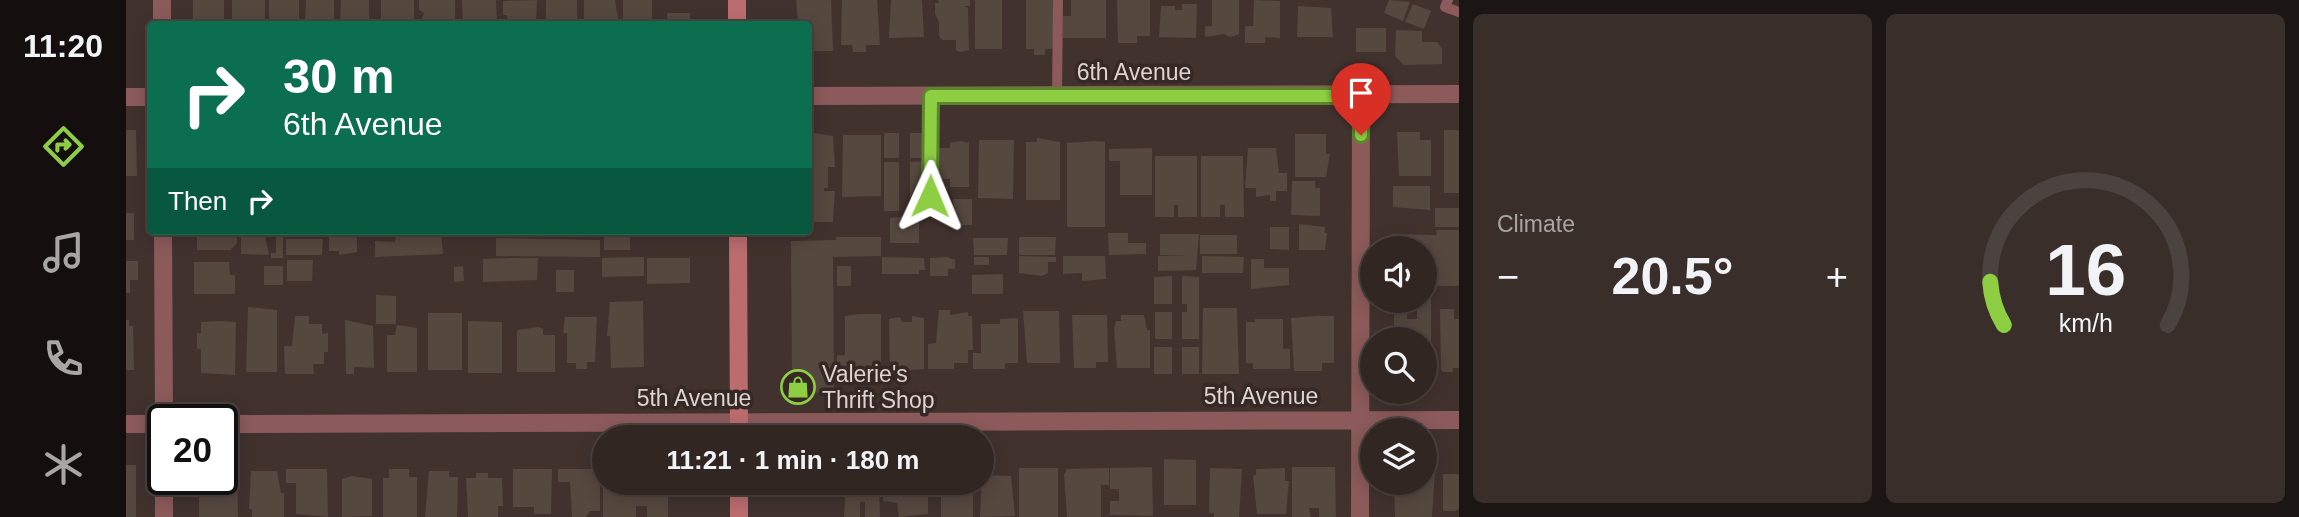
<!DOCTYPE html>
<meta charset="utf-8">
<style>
body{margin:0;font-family:Helvetica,sans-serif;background:#392e2a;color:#f1f3f6;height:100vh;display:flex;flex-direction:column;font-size:26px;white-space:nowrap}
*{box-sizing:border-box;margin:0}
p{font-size:23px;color:#a8a5a5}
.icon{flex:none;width:38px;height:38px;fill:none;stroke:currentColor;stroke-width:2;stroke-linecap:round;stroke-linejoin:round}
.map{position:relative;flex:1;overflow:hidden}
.details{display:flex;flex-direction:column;gap:14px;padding:14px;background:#1b1513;width:840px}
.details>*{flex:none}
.banner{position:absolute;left:21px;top:21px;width:665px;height:214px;border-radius:7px;box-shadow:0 4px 18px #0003,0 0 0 2px #4c4340;background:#0b6e4f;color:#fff;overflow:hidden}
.fabs{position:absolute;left:1234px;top:236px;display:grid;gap:14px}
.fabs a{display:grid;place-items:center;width:77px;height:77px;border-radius:50%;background:#312622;box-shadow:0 4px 18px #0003,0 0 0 2px #4c4340;font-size:35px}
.speed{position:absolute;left:21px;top:404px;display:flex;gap:14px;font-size:35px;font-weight:700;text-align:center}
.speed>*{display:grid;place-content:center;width:91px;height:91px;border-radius:50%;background:#312622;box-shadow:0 4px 18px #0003,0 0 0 2px #4c4340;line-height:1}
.speed .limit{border:4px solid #111;border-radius:10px;background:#fff;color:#111}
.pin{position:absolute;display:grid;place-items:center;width:60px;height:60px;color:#fff;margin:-72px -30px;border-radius:50% 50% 50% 0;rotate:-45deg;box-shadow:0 0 7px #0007}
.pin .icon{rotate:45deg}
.me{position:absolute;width:77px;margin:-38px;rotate:1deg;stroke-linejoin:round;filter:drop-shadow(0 0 5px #0008)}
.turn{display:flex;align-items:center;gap:24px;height:147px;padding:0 21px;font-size:32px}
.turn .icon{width:91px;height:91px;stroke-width:2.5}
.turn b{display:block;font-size:49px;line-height:60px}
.then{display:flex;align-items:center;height:66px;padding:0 21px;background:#0003;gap:14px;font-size:26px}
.big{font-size:52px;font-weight:800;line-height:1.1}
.details .widget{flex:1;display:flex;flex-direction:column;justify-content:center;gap:10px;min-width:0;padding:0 24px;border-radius:10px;background:#392e2a}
.details .dial{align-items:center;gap:0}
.dial svg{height:182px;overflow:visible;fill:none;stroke:#4c4340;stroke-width:7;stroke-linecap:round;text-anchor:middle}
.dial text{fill:#f1f3f6;stroke:none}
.heat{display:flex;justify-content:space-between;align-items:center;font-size:38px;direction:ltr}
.details .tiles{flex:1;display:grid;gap:14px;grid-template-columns:repeat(2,1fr)}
.trip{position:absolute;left:466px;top:425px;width:402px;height:70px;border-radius:35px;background:#312622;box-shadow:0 4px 18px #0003,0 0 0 2px #4c4340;font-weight:800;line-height:70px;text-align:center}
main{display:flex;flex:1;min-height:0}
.menu{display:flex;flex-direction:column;width:126px;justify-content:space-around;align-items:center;background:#140f0e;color:#a8a5a5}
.menu .icon{width:49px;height:49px}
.menu .active{color:#8ece43}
.menu b{font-size:32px;color:#f1f3f6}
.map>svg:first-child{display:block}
</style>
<main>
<nav class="menu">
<b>11:20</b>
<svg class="icon active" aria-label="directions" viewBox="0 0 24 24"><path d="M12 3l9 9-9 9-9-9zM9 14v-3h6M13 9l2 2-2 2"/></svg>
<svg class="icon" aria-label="music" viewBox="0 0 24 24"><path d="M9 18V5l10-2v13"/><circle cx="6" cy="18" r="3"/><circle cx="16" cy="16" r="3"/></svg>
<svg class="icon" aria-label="phone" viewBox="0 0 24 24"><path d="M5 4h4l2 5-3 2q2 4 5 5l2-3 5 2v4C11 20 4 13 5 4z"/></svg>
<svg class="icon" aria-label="climate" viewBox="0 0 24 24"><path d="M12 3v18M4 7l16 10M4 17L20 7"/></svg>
</nav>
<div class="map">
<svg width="1333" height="517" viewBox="0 0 1333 517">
<rect width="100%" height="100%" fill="#41322e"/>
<path fill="#55483f" d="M67,0H98V24H67Z
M106,0H139V24H106Z
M143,0H173V24H143Z
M180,0H208V24H179Z
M215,0H243V24H214Z
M255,0H288V24H255Z
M293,0H329V24H294L298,13L293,10Z
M336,0H370L371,24H337Z
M411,0L410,24H377L381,22V15H377V1Z
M420,0H451V24H420Z
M458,0H489L493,24H458Z
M497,0H526V24H497Z
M670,0H705L707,51H682V24H672Z
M716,0H751L754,45H740V52H727L726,45H715Z
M765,0H796L798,37L763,38Z
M812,0H844V6H838L842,8L843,50L834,52L830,50V40H816L813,36V22L809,14V3H813Z
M849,0H876V49H849Z
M900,0H927V49H919V55H908V49H900Z
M945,0H980V38H937V16H945Z
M991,0H1024V36H1011V43H992Z
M1086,0H1113V34L1104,37L1098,34L1079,37V26H1086Z
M1128,0L1154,1V38L1139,37V43H1119V26H1127Z
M1263,0L1284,2L1277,21L1258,13Z
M1056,4H1071L1070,38L1033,37L1035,6H1049V10H1056Z
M1287,4L1305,11L1298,29L1279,22Z
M1172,6L1205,8L1207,37H1171Z
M541,13H564V24H541Z
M1230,28H1260V52H1230Z
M1270,30L1296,31V42H1311L1316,49V64L1278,65L1269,56Z
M0,130H10L11,176H0Z
M1318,130H1333V193H1318Z
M682,132L707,136L709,167H702V188H698V191H709L707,222H682Z
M1271,132H1294V140H1305V176H1273Z
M758,133H773V158H758Z
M784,133H798V158H784Z
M1169,134H1200V154H1204L1200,177H1169Z
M717,135H755V196L716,197Z
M911,138L934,142V200H900V142H911Z
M853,140H888L887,199L852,198Z
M834,141L843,143V187H824V179H813L811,160L813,148H824V143Z
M968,141L979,142V227H941V143Z
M1026,148V195H994V161H983V149Z
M1122,148H1150L1153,173H1161V191H1150V201H1144V195L1130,197V188H1119Z
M1029,156H1071V217H1052V205H1048V217H1029Z
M1075,156H1117L1118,217H1099V205H1094V217H1075Z
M798,161V211H784V162Z
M758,162H773V211H758Z
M1166,181H1189V188H1194V216L1165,215Z
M1267,186H1304V210L1267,207Z
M827,199H846V225H827Z
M1309,208H1333V227H1309Z
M0,213H8V240H0Z
M783,216L793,218V243H764V218Z
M1173,224L1199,227V233H1201L1199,250H1173Z
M1144,227H1163V250L1144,249Z
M1310,230H1333V286H1298V248H1266V234L1311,235Z
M67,231H111V243L104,250H71V237H67Z
M115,231H138L143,255L115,254Z
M271,231H315L317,254L249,257V241L269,242Z
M478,231H504V250H478Z
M203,233L231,236V252L213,255V251H203Z
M982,233H1002V243H1020V254L983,255Z
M1034,234H1073L1070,270L1032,271V256H1062L1034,255Z
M150,235H157V258H145V253H150Z
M1074,235H1111V254H1074Z
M710,237H755V256L707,257L708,392L673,393L666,385L665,241L710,240Z
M893,237H930L929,255H893Z
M370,238L474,240V257L370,256Z
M847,238H882L881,255H848Z
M160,239H197L196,255H160Z
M893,256L930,257V262H922V273L916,276L893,273Z
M937,256H979L980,279L956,281V273L937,274Z
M1076,256L1118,257L1117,273H1076Z
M518,257V276L476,277V258Z
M756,257L798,258L799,270H793V274H756Z
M821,257L829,260V269H822V276H804V258Z
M848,257H863V265H848Z
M384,258H412L411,280L357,282V259Z
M521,258H564V283L521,284Z
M1125,259H1138V268H1163V285L1125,289Z
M161,260H187L186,281H161Z
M0,261H12V280H4V293H0Z
M68,262H103L104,275H109V294H68Z
M138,266H157V285H138Z
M337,266L338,281L328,282V267Z
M711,266H725V286H711Z
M430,270H448V292H430Z
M877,274V294H846V275Z
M1046,276V304H1028V277Z
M1056,276L1073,277V339H1056V312H1061V304H1056Z
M250,295L270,296V324H250Z
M1305,299V368L1298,371V340H1268V301H1282L1281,319H1291V301Z
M517,301L518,367L485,368L484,336H481L484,302Z
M122,307L151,310V372H120Z
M1077,308H1111L1113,374H1076Z
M1314,309H1328V319H1333V368H1327V372H1316L1315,368Z
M813,310H824V315L842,312V316H846L847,350H842V363H828V369H802V344L810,343Z
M897,311H933L934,363H901Z
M1029,312H1046V339H1029Z
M302,313H336V370H302Z
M733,314H755V369H711V355H719V316Z
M946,315H981L982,362H970V368H948Z
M995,315H1018L1021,330H1024V368H991L988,328L990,321H995Z
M169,316H183V324H196V334L202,333V352H198V364H187L188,374H159L158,346H166Z
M786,316L798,318V369L767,371L764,369L763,319L774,317L776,322H786Z
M1190,316H1208V363H1196V371H1168L1165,318Z
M439,317H471L469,362H461V369H450V363H441V333H437Z
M892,318V363H879V369H847V353H855V324H874V319Z
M1129,319H1157V349H1164V369H1127V363H1120V322H1129Z
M0,320H3V326H7L8,370H0Z
M219,320L247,326L248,368L228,367V374H220Z
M94,321L110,322L109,375L75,373V349H71V333H75V322Z
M342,321L376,322V373H342Z
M271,325L291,328V372H261V335H269Z
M413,327L417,329V335H429V372H391V330Z
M1028,347H1046V374H1028Z
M1056,347H1073V374H1056Z
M1038,459L1070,460V505H1038Z
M0,465H10V517H0Z
M1298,466H1303L1304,473H1309L1306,517H1269L1268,483H1298Z
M96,467H111L112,517H73V490H70V480H96Z
M1026,467L1027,516L984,515V501H993V489H984V468Z
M1166,467H1209L1210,517H1193V508H1183L1185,517H1166Z
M893,468H932V517H893Z
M983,468V485H975V517H941L938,475L941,469Z
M1084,468L1116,469L1113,517H1088V513H1083Z
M1159,468V481H1163L1160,514H1131L1127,475H1130V469Z
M160,469H201L202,517L170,514V483H160Z
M263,469H283V477H291V517H257V478H263Z
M387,469H426L425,514H408V507H387Z
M432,469H474V511H464L460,517H446L444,482H432Z
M125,471H151L155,493H158V517H126V509H123Z
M303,471H323V477H332L331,517H299Z
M350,473H362V478H376L377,506H372V517H342L340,478H350Z
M1317,474H1333V509L1329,511H1317Z
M856,475L885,476L889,516L854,517Z
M226,476L246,479V516L216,517V479Z
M477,483H513V491H521L522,483H540L542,485V517H521V506H510V517H477Z
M688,483H711V493H688Z
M720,483H753L754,517H739V502H734V517H718Z
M765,483H802V514L773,517L771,503L757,501V488H765Z
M805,483H847V517H815V491H805Z"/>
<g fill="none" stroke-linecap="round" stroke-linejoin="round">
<path stroke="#8c5a5b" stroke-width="10" d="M1322,0L1319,7L1333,12
M805,96L804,196L815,205
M931,96L932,0"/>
<path stroke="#8c5a5b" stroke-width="18" d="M36,0V24
M682,96L1333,94
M0,97H24
M37,231L38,420
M0,424H37
M96,424L1333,420
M38,480V517
M1234,517L1235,96"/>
<path stroke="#bb6c6f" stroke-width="18" d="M611,0V24
M612,231L613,438
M613,483V517"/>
</g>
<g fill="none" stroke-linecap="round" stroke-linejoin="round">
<g stroke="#5c862c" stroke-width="18">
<path id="route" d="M804,196L805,96H1235V135"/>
</g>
<use href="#route" stroke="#8ece43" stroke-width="12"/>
</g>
<defs>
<g id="shop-ring" transform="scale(1.75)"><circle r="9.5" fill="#362824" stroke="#8ece43" stroke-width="1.5"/><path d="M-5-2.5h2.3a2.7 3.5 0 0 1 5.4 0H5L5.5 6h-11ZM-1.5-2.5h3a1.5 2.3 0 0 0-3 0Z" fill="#8ece43"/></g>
</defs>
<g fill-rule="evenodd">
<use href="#shop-ring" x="672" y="387"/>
</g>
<g text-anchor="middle" stroke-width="7" stroke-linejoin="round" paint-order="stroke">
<g font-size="23" fill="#ddd3d0" stroke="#362824">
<text x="1008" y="80">6th Avenue</text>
<text x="1135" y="404">5th Avenue</text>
<text x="568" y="406">5th Avenue</text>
</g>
<g font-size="23" fill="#ddd3d0" stroke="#362824" text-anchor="start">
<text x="696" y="382">Valerie's<tspan x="696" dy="26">Thrift Shop</tspan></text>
</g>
</g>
</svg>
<div class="fabs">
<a><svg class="icon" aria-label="sound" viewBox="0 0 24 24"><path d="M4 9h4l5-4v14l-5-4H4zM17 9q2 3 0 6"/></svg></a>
<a><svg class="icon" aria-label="search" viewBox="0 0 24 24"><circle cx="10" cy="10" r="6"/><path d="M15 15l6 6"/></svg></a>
<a><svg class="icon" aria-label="layers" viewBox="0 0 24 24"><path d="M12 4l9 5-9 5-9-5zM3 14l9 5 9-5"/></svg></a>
</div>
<div class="speed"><div class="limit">20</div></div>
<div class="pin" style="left:1235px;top:135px;background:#d93025"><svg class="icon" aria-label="arrive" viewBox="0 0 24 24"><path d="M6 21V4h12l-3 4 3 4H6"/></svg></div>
<svg class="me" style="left:804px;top:196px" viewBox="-20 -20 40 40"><path d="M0-17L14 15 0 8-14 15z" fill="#8ece43" stroke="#fff" stroke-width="4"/></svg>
<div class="trip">11:21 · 1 min · 180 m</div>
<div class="banner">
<div class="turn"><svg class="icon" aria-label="right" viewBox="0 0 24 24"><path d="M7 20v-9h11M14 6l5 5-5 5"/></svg><div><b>30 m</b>6th Avenue</div></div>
<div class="then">Then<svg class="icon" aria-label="right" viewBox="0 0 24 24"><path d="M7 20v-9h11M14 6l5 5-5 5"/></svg></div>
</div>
</div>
<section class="details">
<div class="tiles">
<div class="widget"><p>Climate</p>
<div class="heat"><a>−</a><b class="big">20.5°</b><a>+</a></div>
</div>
<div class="widget dial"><svg viewBox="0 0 100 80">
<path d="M14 69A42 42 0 1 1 86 69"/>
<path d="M14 69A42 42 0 0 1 8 50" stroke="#8ece43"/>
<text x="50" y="56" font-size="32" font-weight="700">16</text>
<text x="50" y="72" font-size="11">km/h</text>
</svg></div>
</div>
</section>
</main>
